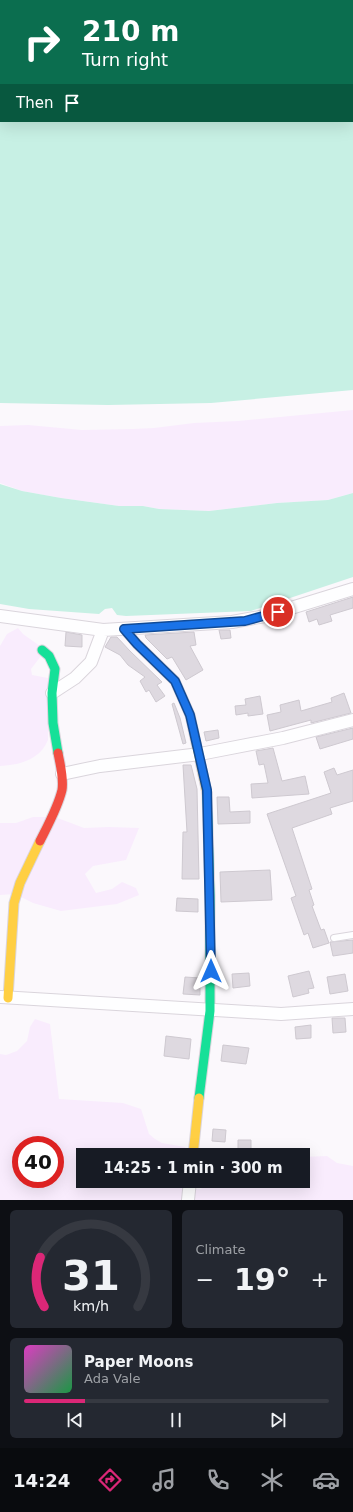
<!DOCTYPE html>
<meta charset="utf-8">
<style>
body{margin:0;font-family:"DejaVu Sans",sans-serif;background:#242831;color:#f1f3f6;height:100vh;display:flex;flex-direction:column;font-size:15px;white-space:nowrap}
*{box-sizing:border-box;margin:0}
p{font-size:13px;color:#9ea1a6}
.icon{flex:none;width:22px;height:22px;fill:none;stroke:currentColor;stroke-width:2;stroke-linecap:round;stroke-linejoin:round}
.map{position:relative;height:1200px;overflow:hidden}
.panel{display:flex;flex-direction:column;gap:10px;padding:10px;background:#0d0f14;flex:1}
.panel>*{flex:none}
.banner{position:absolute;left:0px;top:0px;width:353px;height:122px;box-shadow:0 4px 16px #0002;background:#0b6e4f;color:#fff;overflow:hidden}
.speed{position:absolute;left:12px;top:1136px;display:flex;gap:8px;font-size:20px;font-weight:700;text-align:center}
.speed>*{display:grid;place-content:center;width:52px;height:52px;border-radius:50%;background:#171b24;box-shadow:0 4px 16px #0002;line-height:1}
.speed .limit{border:6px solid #d22;background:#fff;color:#111}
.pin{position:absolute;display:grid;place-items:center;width:34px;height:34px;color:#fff;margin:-17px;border:2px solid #fff;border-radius:50%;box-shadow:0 1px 4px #0007}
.me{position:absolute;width:44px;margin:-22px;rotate:0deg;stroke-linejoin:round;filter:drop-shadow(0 0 3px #0008)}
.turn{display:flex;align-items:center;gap:14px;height:84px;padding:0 16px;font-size:18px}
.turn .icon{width:52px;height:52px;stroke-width:2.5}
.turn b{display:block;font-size:28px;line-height:34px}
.then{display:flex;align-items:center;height:38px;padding:0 16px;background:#0003;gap:8px;font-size:15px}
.big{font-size:30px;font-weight:700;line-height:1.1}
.panel .tile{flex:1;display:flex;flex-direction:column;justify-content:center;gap:6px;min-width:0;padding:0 14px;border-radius:6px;background:#242831}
.panel .dial{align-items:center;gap:0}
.dial svg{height:104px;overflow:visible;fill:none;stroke:#363941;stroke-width:7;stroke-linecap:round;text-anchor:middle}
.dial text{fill:#f1f3f6;stroke:none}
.song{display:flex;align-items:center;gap:12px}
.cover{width:48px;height:48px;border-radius:6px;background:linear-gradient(135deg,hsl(310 70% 55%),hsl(140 70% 35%))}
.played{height:4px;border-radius:2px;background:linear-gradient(90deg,#db2777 20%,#363941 20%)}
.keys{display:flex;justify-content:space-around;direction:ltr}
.heat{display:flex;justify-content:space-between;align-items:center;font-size:22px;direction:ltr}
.panel .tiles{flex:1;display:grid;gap:10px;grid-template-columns:1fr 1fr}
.tile:last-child{grid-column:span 2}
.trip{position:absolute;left:76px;top:1148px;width:234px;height:40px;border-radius:0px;background:#171b24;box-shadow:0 4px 16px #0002;font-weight:700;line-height:40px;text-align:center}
.tab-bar{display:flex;height:64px;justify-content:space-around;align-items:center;background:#090b0e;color:#9ea1a6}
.tab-bar .icon{width:28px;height:28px}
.tab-bar .active{color:#db2777}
.tab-bar b{font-size:18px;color:#f1f3f6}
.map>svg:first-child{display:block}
</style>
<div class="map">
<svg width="353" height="1200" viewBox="0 0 353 1200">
<rect width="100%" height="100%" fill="#fbf8fc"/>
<path fill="#f9ecfd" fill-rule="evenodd" d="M353,410V493L328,500L277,503L209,511L159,509L143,506H119L61,498L22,491L0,483V426L28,425L82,430L133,429L154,428L194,423L238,421Z
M18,628L23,634L40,646L41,656L31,669L32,675L48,678V740C40,760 19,765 0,766V646L7,634Z
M33,817H55L84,828L109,827L139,828L126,860L93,866L85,874L96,893L112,889L122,882L136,888L139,895L117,904L61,911L33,903L15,894L0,895V823H16Z
M35,1019L50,1024L59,1099L123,1103L141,1109L149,1134L155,1139L162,1143L185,1147L188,1154L83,1155V1181H185L184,1188L200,1189L220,1181H303V1157L327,1156L337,1163L353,1166V1200H0V1054L6,1055L17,1051L27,1041L30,1027ZM21,1145H55V1179H21Z"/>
<path fill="#c7f0e4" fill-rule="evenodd" d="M0,0H353V390L211,403L108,405L0,403ZM1,1H352V121H1Z
M0,484L22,491L61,498L119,506H143L159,509L209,511L277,503L328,500L353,493V577L251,611L126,616L117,615L112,608L105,609L99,614L29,609L0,604Z"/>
<path fill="#ded9e0" stroke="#cec9d0" d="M353,597V608L330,615L332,621L319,625L317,619L309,622L306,612Z
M219,630H230L231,638L221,639Z
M66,632L82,635V647L65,646Z
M194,632L196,645L190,646L203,670L186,680L172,657L167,659L146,638L145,635Z
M111,637H117L130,651L162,682L157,685L165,696L156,702L149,690L146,692L140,681L145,677L128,665L120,655L105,647Z
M344,693L351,713L311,723V720L270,731L267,715L281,712L280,705L299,700L301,711L332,702L331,698Z
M260,696L263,714L248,716V713L236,715L235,706L246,705L245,699Z
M174,703L180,718L186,743L183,744L172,704Z
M353,728V739L320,749L316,737Z
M218,730L219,738L206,741L204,732Z
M273,748L282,781L305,776L309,794L252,798L251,784L268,783L264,764L259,765L256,751Z
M183,765H191L197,789L199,879H182L183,832H187Z
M334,768L337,775L353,770V801L330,808L332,814L292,828L312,889L309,890L314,905L312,906L321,930L324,929L329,943L313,948L308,933L304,935L291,898L296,896L267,814L331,793L324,772Z
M217,797H229L230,812L250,811V823L218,824Z
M270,870L272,900L221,902L220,872Z
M177,898L198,899V912L176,911Z
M353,940V953L333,956L330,942Z
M309,971L314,988L308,989L309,993L293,997L288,976Z
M249,973L250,986L233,988L232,974Z
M345,974L348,991L330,994L327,977Z
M185,977L200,978V995L183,994Z
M332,1018H345L346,1032L333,1033Z
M311,1025V1038L296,1039L295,1027Z
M166,1036L191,1039L189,1059L164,1056Z
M223,1045L249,1048L246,1064L221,1061Z
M213,1129L226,1130L225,1142L212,1141Z
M238,1140H251V1155H238Z"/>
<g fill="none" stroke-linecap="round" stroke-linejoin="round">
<g stroke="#dad5dc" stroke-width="8">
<path id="lane" d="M334,938L353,935"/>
</g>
<g stroke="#dad5dc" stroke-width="14">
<path id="street" d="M0,616L103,630L232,622L265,616L353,589
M52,693L75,678L91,662L103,630
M62,774L100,766L200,754L283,738L353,720
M1,997L281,1014L353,1009
M188,1200L190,1181"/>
</g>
<g stroke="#dad5dc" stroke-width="11">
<path id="fast" d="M42,650L49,656L55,669L52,693L53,723L58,753
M199,1098L210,1011V896L207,793"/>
</g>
<g stroke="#dad5dc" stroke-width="11">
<path id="slow" d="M124,629L137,644L175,681L190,715L207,793
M8,998L14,903L20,883L40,841
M193,1155L199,1098"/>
</g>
<g stroke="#dad5dc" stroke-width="11">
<path id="jam" d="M40,841C48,825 58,807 62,790C64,778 60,764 58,753"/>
</g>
<use href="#lane" stroke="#fefeff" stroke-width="6"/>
<use href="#street" stroke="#fefeff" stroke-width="12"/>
<use href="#fast" stroke="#16e098" stroke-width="9"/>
<use href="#slow" stroke="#ffcf43" stroke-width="9"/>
<use href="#jam" stroke="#f24e42" stroke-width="9"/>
</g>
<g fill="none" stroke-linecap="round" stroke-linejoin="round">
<g stroke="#114b97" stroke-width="10">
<path id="route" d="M211,971L207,790L193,728L190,715L175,681L137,644L124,629L245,621L278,612"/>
</g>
<use href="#route" stroke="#1a73e8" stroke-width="7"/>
</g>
</svg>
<div class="speed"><div class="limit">40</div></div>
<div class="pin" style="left:278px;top:612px;background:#d93025"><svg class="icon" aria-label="arrive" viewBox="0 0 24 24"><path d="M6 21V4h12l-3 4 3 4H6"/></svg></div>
<svg class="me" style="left:211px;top:971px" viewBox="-20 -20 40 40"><path d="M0-17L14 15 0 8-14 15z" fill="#1a73e8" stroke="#fff" stroke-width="4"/></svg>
<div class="trip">14:25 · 1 min · 300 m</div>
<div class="banner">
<div class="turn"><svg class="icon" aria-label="right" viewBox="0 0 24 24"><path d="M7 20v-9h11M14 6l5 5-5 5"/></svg><div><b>210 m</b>Turn right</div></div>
<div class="then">Then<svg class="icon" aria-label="arrive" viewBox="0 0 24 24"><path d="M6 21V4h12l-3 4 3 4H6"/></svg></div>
</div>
</div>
<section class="panel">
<div class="tiles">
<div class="tile dial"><svg viewBox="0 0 100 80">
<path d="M14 69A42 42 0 1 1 86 69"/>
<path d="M14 69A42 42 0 0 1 11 31" stroke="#db2777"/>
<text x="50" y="56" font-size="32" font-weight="700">31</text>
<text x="50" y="72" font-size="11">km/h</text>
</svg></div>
<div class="tile"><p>Climate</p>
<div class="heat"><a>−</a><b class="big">19°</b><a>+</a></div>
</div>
<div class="tile">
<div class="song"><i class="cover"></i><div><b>Paper Moons</b><p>Ada Vale</p></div></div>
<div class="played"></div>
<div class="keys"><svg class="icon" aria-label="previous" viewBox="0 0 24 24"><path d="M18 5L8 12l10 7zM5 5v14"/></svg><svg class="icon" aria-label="pause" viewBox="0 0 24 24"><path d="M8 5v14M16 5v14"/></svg><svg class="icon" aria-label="next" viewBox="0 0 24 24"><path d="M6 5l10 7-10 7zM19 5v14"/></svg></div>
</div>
</div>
</section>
<nav class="tab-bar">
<b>14:24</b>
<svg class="icon active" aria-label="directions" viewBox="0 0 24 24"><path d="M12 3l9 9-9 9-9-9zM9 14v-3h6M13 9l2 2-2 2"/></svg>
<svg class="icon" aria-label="music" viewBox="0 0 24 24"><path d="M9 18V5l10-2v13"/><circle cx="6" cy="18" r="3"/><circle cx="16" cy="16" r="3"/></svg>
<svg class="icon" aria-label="phone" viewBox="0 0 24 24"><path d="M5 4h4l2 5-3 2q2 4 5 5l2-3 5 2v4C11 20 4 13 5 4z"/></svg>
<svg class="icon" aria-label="climate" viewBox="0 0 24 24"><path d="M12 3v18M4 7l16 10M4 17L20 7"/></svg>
<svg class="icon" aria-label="car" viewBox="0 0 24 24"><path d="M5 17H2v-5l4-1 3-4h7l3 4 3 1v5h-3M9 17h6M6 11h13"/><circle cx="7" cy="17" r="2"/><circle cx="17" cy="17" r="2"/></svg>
</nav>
